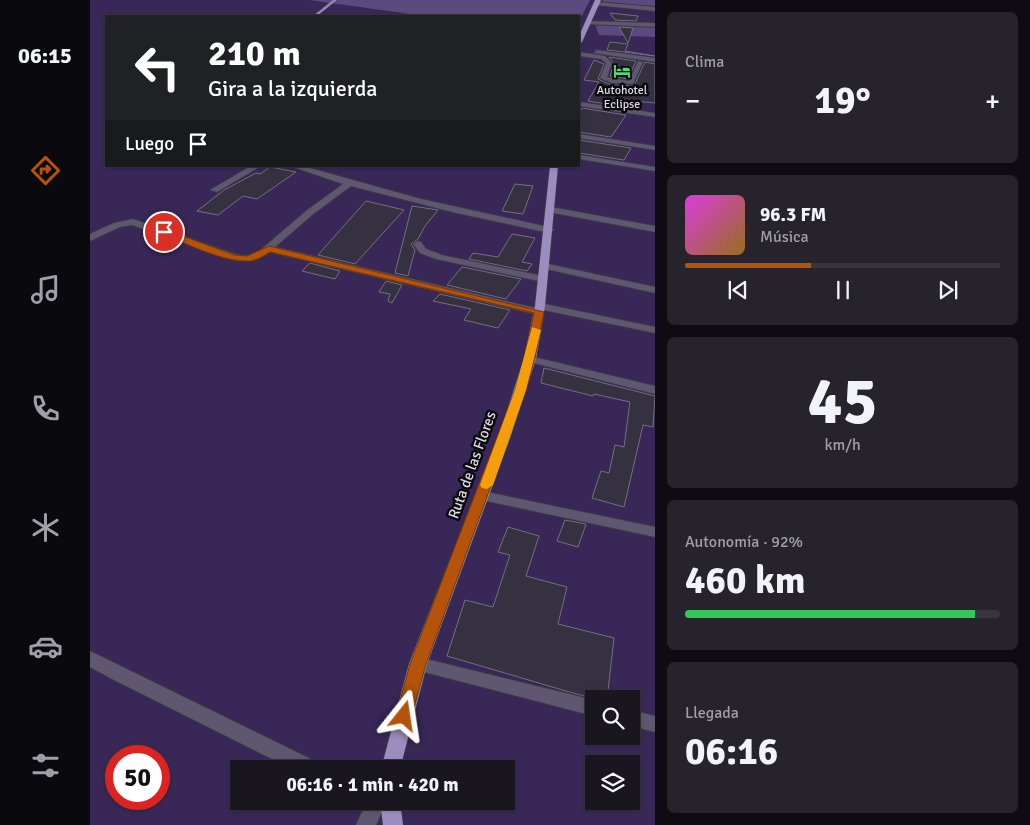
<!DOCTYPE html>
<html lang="es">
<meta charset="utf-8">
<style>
body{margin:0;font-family:Signika,sans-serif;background:#26232d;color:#f1f3f6;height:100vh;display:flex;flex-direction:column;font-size:19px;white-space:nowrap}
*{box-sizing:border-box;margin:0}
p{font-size:16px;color:#9f9fa5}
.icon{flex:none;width:28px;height:28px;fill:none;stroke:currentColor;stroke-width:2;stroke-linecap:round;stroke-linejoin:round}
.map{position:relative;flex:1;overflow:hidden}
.drawer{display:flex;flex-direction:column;gap:12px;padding:12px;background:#0e0c12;width:375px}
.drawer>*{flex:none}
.guide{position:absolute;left:15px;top:15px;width:475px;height:152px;border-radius:0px;box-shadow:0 1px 4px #0004,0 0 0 1px #37353e;background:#202124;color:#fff;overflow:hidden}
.fabs{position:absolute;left:495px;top:690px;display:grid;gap:10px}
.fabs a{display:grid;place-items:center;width:55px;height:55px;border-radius:0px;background:#191620;box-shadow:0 1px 4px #0004,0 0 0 1px #37353e;font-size:25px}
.speed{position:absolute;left:15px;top:745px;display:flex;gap:10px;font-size:25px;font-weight:700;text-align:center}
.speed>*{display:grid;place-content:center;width:65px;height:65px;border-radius:50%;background:#191620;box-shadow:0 1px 4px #0004,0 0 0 1px #37353e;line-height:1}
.speed .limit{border:8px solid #d22;background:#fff;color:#111}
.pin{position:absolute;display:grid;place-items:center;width:42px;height:42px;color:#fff;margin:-21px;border:2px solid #fff;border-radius:50%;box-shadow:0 1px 5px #0007}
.me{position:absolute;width:55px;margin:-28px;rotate:15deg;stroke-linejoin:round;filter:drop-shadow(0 0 4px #0008)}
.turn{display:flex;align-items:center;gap:18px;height:105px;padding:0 20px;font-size:22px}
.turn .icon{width:65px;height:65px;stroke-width:2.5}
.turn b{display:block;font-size:35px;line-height:42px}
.then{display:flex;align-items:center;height:48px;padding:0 20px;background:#0003;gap:10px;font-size:19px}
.big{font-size:38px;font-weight:700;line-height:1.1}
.drawer .widget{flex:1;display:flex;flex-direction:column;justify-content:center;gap:8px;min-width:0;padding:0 18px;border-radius:8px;background:#26232d}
.drawer .dial{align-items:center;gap:0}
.dial b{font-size:65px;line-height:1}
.song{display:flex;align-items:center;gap:15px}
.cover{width:60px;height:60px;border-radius:8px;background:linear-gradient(135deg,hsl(300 70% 55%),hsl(40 70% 35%))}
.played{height:5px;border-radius:2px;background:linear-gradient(90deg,#b45309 40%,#37353e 40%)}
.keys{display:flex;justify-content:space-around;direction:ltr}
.heat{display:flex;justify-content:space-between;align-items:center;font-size:28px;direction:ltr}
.charge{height:8px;border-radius:4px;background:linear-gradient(90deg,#34c759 92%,#37353e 0)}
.trip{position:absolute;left:140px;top:760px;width:285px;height:50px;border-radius:0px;background:#191620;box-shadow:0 1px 4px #0004,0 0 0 1px #37353e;font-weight:700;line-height:50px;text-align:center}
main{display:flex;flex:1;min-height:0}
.tabs{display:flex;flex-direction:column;width:90px;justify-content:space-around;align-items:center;background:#0a090d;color:#9f9fa5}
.tabs .icon{width:35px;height:35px}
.tabs .active{color:#b45309}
.tabs b{font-size:22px;color:#f1f3f6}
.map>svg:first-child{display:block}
</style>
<main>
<nav class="tabs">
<b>06:15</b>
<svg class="icon active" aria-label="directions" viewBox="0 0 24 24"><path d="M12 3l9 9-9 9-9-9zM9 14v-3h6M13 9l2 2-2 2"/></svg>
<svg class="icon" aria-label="music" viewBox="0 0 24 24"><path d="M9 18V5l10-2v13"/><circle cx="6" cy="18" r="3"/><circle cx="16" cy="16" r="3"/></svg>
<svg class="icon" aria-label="phone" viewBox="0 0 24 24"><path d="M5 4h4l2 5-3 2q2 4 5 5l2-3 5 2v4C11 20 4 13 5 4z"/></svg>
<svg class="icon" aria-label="climate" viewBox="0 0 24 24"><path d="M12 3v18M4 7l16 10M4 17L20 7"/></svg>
<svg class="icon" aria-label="car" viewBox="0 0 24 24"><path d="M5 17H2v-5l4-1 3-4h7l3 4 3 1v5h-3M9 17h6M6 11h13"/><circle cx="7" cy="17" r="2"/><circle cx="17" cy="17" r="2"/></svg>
<svg class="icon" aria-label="filters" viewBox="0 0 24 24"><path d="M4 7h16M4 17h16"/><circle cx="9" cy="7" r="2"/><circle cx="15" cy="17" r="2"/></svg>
</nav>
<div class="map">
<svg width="565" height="825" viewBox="0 0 565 825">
<rect width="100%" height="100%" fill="#211d2b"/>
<path fill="#392757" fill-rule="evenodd" d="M0,0H565V825H0ZM16,16H489V166H16ZM504,699H541V736H504ZM26,756H69V799H26ZM504,764H541V801H504ZM149,769H416V801H149Z"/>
<path fill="#5b4a7f" d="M219,0H500L489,21V16H335Z
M513,0H565V8L511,3Z
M505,25L565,26V37L509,35Z"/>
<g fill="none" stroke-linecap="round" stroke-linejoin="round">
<path stroke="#9486b0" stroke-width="2.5" d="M225,16L245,0"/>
</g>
<path fill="#353140" stroke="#746f80" d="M520,13L548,16L546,21L525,20Z
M529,27L543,28L538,43Z
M520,42L538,44L535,51L565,56L517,50Z
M519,57L546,61L538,79L520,76L524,64Z
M504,60L514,64L508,79L521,85L544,86L555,62L565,64V103L545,101L541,108L498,101L509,82L494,80Z
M492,108L536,115L521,137L489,132V113Z
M489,140L541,148L534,160L489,153Z
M180,167L206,172L167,199L153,196L128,215L107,211L134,190L166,173L170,174Z
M425,184L443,186L433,214L412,211Z
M276,201L314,210L265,264L228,255Z
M322,206L348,210L335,226L328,239L321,244L325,250L318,276L305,273Z
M422,234L445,238L432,262L442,264L437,271L379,259L383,253L408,257Z
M220,263L250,271L245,279L212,271Z
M372,267L431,279L416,299L357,285Z
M296,281L312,285L302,303L298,301L300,294L289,292Z
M350,294L420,310L408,328L374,320L381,309L343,301Z
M454,368L565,396L563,427L553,425L534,507L502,498L511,471L519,473L525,445L534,447L540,402L504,394L503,396L451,383Z
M475,520L496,524L488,547L467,541Z
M418,527L449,536L436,576L477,587L468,624L524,638L517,699H505L476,691L357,656L375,600L403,607L420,555L408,552Z"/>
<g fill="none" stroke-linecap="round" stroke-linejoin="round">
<g stroke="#3b3845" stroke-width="2">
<path id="minor" d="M507,2L565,7V11L505,5Z
M498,21L565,23V27L496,24Z
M506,50L565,58V62L504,53Z
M489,52L515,56L522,63L517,77L539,81L548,61L553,62L543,84L521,83L510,78L516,63L511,59L489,56Z
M489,102L565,113V117L489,106Z
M489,134L565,146V150L489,138Z
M489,155L565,167V171L489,159Z
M161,166H171L127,192L120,190Z
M200,166H213L331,199L459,227L464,230L459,233L362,212L261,186L222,215L185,247L446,308V304L450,303L565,327V333L453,310V314L449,315L179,252C168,261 157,262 143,260L42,225L30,227L0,241V234L24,223L43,219L145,254L157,256L167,253L216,211L253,184Z
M461,207L565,226V232L458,212V208Z
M328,241L331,242L336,249L352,255L453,276L458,279L453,282L346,259L330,253L323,244Z
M454,263L565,287V293L451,268L449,266Z
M440,356L565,386V394L436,361L434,359L436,357Z
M392,491L565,527V537L387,499L385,496L387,493Z
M0,651L229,763L231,769H202L22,679L0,667Z
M328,657L504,700V716L322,669L319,664L322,659Z
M541,710L565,716V732L541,726Z
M277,801H297L286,825H266Z"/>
</g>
<g stroke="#3b3845" stroke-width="2">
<path id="major" d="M505,0H511L492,42L489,44V36Z
M460,166H468L455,306L446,359L420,438L337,664L310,769H291L319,664L408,438L434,359L445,306Z
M290,801H310L313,825H293Z"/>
</g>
<use href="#minor" fill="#5e576f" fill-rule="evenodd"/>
<use href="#major" fill="#9c8dbf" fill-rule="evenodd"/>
</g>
<path fill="#b45309" stroke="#753606" d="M71,230H77L144,255L157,256L179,246L454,312L445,358L436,390L336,664L320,722L314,724L308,722L306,716L320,664L425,390L435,358L444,313L180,252C174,256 164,262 156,261C130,261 96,243 71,234Z"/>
<path fill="#f59e0b" d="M442,327L451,330L436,390L403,485L397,489L392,488L390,485L425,390Z"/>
<defs>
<g id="hotel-bare" transform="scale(1.35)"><path d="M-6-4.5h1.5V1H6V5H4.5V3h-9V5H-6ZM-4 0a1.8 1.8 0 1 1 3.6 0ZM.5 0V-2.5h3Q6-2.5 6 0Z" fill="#55d672" stroke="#0a090f" stroke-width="2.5" paint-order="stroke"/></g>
</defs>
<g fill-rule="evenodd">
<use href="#hotel-bare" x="532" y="71"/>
</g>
<g text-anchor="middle" stroke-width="5" stroke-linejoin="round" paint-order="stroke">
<g font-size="12" fill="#dedbe5" stroke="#0a090f">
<text x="532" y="94">Autohotel<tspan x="532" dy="14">Eclipse</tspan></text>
</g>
<g font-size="15" fill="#dedbe5" stroke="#0a090f">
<text transform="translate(382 465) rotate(-70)" y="5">Ruta de las Flores</text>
</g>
</g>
</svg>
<div class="fabs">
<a><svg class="icon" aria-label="search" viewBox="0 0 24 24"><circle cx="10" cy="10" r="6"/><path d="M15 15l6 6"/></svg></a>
<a><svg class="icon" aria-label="layers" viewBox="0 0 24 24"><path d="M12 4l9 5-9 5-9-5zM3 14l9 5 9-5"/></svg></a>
</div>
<div class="speed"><div class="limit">50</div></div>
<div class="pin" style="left:74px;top:232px;background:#d93025"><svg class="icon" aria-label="arrive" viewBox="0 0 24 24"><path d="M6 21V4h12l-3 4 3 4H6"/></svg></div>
<svg class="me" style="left:314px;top:716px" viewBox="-20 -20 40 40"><path d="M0-17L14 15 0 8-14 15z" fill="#b45309" stroke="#fff" stroke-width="4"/></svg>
<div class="trip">06:16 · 1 min · 420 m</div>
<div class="guide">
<div class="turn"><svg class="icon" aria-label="left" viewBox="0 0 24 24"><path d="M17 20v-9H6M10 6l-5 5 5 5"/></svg><div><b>210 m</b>Gira a la izquierda</div></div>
<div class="then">Luego<svg class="icon" aria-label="arrive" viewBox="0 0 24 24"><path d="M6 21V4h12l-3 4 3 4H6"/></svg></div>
</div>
</div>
<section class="drawer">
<div class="widget"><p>Clima</p>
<div class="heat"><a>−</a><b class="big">19°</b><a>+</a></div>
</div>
<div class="widget">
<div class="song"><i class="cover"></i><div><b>96.3 FM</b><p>Música</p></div></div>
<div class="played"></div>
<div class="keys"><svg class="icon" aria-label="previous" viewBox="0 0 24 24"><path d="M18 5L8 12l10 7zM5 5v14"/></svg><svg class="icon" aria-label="pause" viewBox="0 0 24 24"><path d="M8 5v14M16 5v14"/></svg><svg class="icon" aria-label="next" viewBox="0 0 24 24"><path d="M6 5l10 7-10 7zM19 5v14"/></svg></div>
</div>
<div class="widget dial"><b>45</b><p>km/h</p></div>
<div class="widget"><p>Autonomía · 92%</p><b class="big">460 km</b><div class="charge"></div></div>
<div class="widget"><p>Llegada</p><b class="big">06:16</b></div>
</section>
</main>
